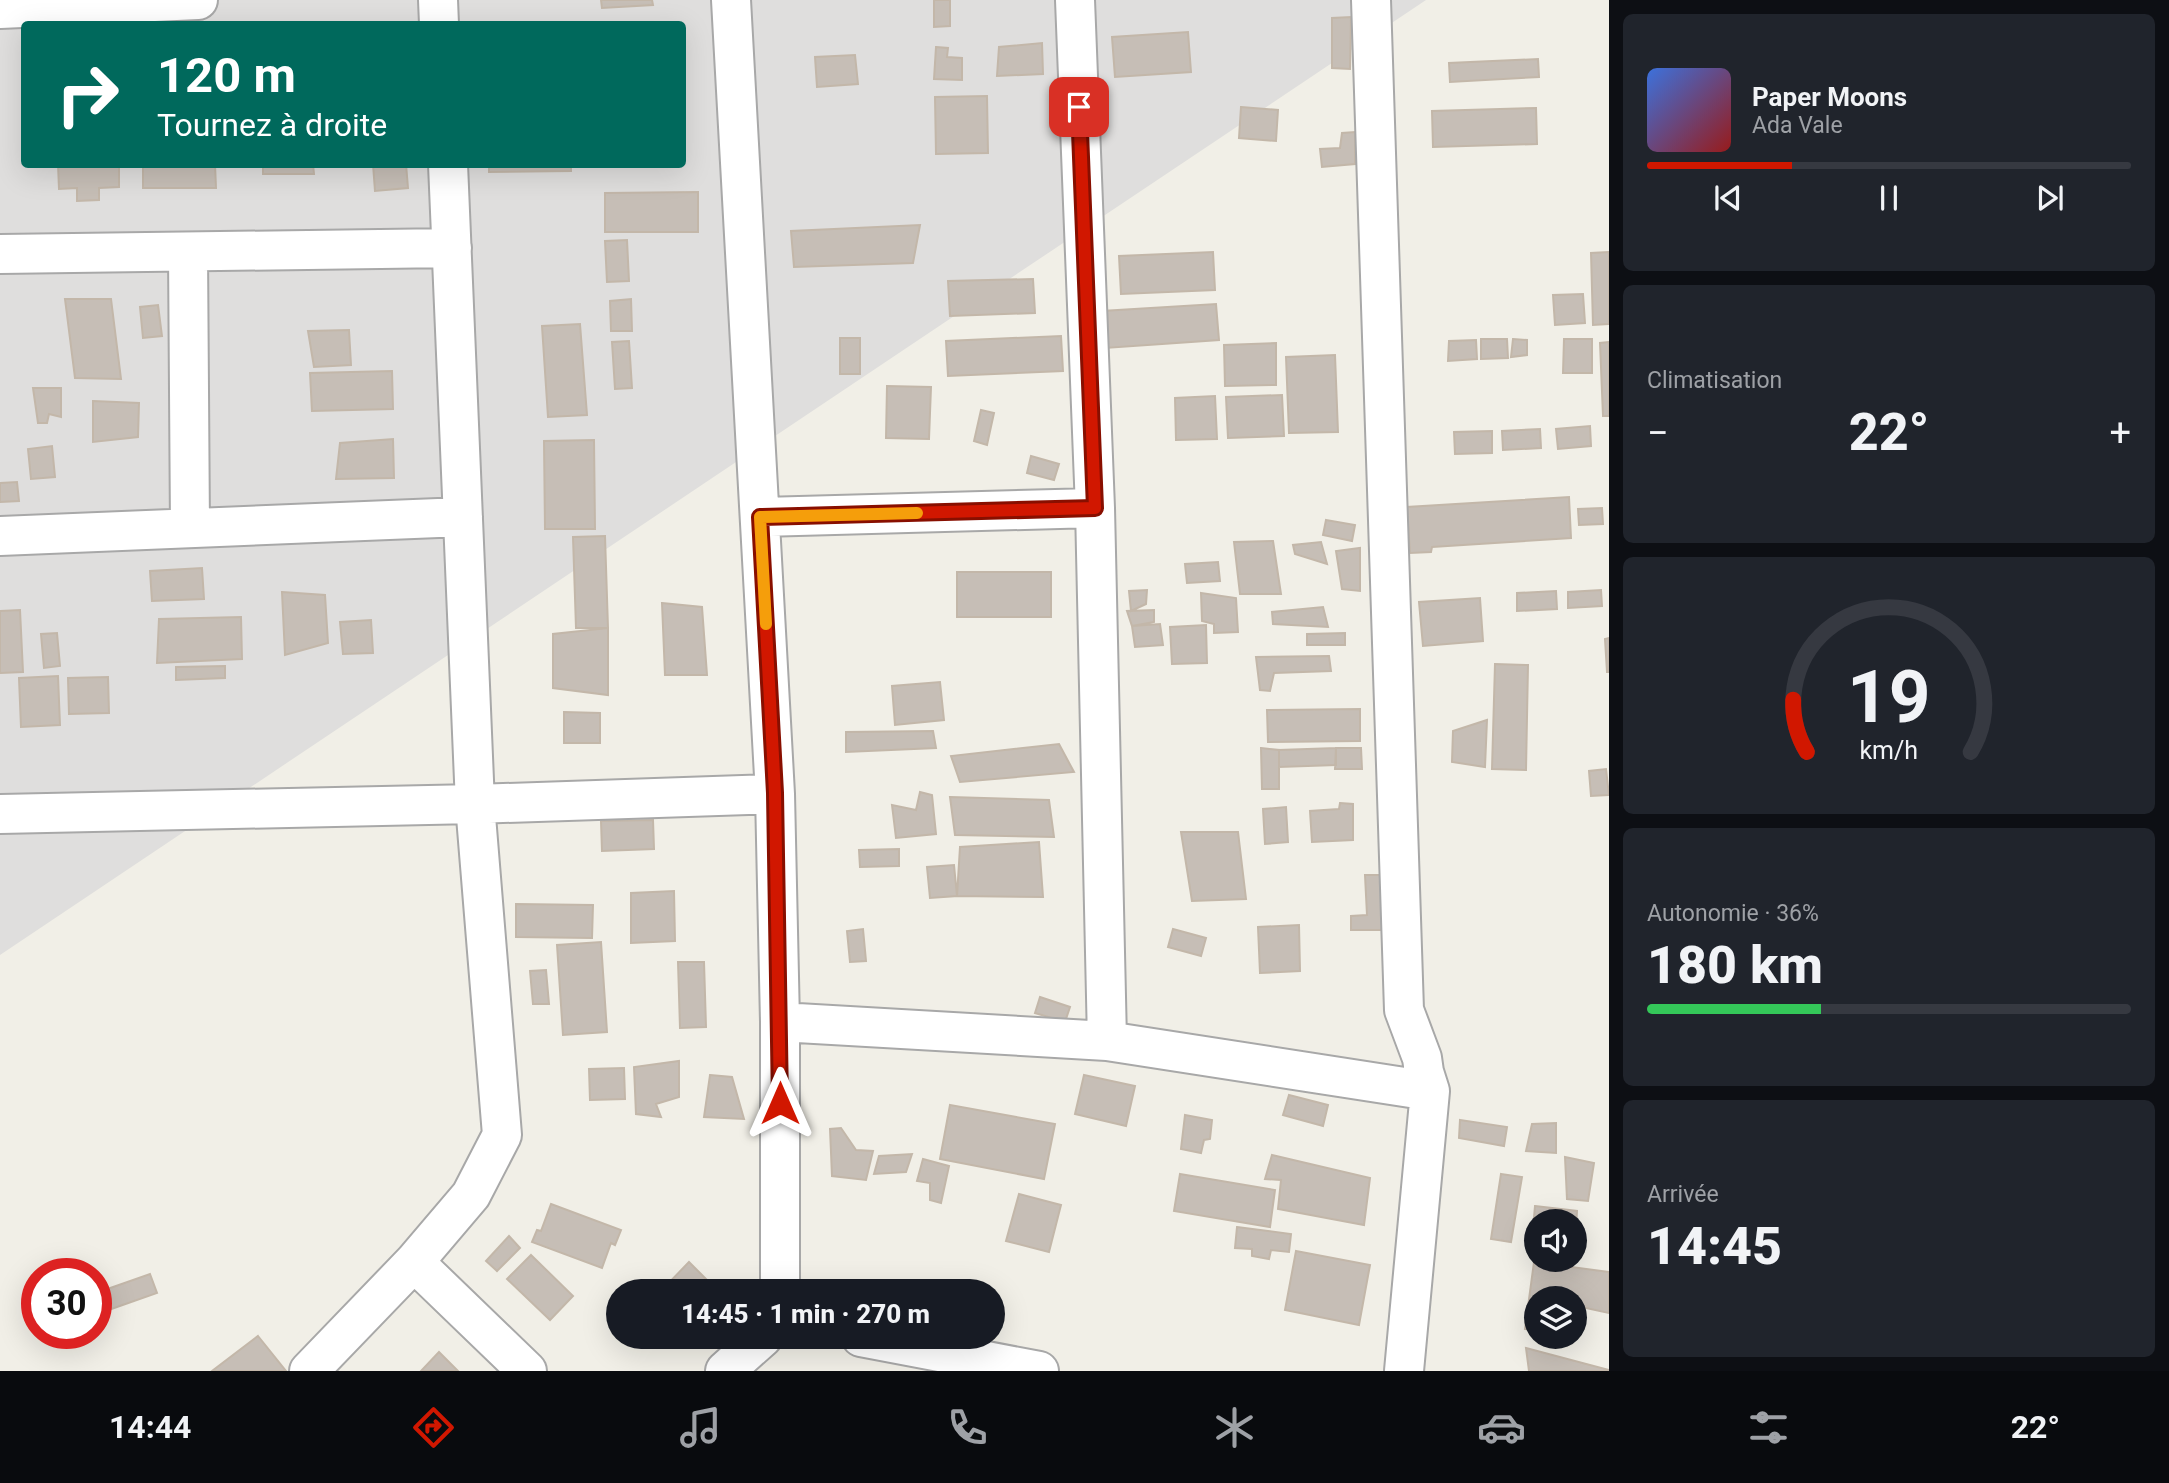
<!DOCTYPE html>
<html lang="fr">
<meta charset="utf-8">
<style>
body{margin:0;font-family:Roboto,sans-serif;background:#20242c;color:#f1f3f6;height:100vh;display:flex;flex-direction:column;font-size:26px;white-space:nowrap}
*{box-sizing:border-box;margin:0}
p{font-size:23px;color:#9ea1a6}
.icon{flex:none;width:38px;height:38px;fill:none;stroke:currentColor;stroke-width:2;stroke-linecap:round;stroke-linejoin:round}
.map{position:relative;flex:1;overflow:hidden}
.side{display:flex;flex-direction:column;gap:14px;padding:14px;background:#0d0f14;width:560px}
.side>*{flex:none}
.guide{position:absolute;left:21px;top:21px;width:665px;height:147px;border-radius:7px;box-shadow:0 7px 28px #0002;background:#00695c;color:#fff;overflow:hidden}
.controls{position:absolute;left:1524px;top:1209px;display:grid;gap:14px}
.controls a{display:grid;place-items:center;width:63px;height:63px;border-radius:50%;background:#171b24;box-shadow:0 7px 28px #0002;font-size:35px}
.speed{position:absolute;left:21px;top:1258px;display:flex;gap:14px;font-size:35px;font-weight:700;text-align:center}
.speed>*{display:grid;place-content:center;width:91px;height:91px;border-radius:50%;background:#171b24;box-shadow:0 7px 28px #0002;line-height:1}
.speed .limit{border:10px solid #d22;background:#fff;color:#111}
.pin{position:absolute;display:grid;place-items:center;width:60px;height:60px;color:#fff;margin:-30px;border-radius:14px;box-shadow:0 4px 10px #0006}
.me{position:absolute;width:77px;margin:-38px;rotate:0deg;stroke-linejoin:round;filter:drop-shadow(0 0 5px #0008)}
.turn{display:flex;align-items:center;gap:24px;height:147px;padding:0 21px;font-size:32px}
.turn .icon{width:91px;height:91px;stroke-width:2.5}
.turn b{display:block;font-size:49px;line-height:60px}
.big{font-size:52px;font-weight:800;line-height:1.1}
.side .card{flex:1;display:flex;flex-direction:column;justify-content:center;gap:10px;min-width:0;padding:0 24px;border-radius:10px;background:#20242c}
.side .dial{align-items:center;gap:0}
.dial svg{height:182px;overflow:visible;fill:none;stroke:#363941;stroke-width:7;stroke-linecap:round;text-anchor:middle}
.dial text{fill:#f1f3f6;stroke:none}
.song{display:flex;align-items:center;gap:21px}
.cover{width:84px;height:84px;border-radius:10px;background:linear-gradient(135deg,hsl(220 70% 55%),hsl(0 70% 35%))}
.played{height:7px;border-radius:4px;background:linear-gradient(90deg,#d11700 30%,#363941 30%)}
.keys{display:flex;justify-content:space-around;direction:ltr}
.heat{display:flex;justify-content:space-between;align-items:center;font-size:38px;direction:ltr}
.charge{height:10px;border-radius:5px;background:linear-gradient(90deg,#34c759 36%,#363941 0)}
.trip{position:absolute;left:606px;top:1279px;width:399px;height:70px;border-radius:35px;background:#171b24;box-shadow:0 7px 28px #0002;font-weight:800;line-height:70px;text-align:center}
.tab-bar{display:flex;height:112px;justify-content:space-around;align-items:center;background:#090b0e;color:#9ea1a6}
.tab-bar .icon{width:49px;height:49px}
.tab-bar .on{color:#d11700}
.tab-bar b{font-size:32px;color:#f1f3f6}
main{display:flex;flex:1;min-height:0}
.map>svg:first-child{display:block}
</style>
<main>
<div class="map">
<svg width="1609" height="1371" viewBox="0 0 1609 1371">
<rect width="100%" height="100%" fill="#f1efe7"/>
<path fill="#dfdedd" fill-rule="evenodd" d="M0,0H1426L0,955ZM24,24H682V164H24Z"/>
<path fill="#c6beb6" stroke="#c3b7a9" stroke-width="2" d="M601,0H652L653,5L602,8Z
M934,0H950V26L934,27Z
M1351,17L1350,69L1332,68V18Z
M317,22H351V24H317Z
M1188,32L1191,72L1115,77L1112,37Z
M1042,43L1043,74L997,76L999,47Z
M936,47L948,48L947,57L962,58V80L934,79Z
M855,55L858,84L817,87L815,57Z
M1538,59L1539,77L1450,82L1449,63Z
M987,96L988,153L936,154L935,97Z
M1241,107L1278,110L1276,141L1239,138Z
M1536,108L1537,144L1433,147L1432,111Z
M1355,132V164L1322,167L1320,149L1340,148L1342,133Z
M58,164H119V187L99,188V200L77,201V188L59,189Z
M143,164H215L216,188H143Z
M263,164H313L314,174H263Z
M373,164H406L408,188L375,191Z
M489,164H571V171L489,172Z
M698,192V232H605V193Z
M920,225L913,263L794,267L791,231Z
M627,240L629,281L607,282L605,241Z
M1213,252L1215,290L1121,294L1119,256Z
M1609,252V324L1593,325L1591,253Z
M1033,279L1035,313L950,316L948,281Z
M1583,294L1585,323L1555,325L1553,295Z
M65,299H111L121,379L75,378Z
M631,299L632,331H611L610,301Z
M1216,304L1219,340L1105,348L1102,311Z
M158,305L162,336L143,338L140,307Z
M580,324L587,415L548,417L542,326Z
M349,330L351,365L314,367L308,331Z
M1061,336L1063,371L948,376L946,341Z
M840,338H860V374H840Z
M1481,339H1507L1508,358L1481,359Z
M1513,339L1527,340V355L1511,357Z
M1564,339H1592V373H1563Z
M1476,340L1477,359L1448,361L1449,341Z
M629,341L632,388L615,389L612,342Z
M1609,342V416H1603L1600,343Z
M1276,343V385L1225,386L1224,345Z
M1335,355L1338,432L1289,433L1286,357Z
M392,371L393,409L312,411L310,373Z
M887,386L931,387L929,439L886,438Z
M33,388H61V417L49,414L47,423H38Z
M1282,395L1284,436L1228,438L1226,397Z
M1215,396L1217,439L1176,440L1175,398Z
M93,401L139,403L138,437L93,442Z
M981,410L994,413L987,445L974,441Z
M1590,426L1591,446L1558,449L1556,429Z
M1540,429L1541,448L1503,450L1502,431Z
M1492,431V453L1455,454L1454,432Z
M393,439L394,478L336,479L340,443Z
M594,440L595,529H545L544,441Z
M52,446L55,477L31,479L28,449Z
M1031,456L1059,464L1054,480L1027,473Z
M17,482L19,501L0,502V483Z
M1569,497L1571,538L1432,547L1431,552L1410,553L1407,507Z
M1602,508L1603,524L1579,525L1578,509Z
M1326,520L1355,525L1352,541L1323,535Z
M605,536L608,628H576L573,537Z
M1273,541L1281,594H1240L1234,542Z
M1321,542L1327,564L1295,554L1293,545Z
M1360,548V591L1342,589L1336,551Z
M1218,562L1220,581L1187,583L1185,564Z
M202,568L204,599L152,601L150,571Z
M957,572H1051V617H957Z
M1147,590L1146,604L1131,611L1129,591Z
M1601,590L1602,606L1568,608V592Z
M1556,591L1557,609L1517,611V593Z
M282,592L325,595L328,643L285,655Z
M1201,593L1236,598L1238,632L1214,633V624L1202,621Z
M1480,598L1483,641L1423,646L1419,602Z
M662,603L702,607L707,675H665Z
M1323,607L1328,627L1273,624L1272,612Z
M20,610L23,672L0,673V611Z
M1154,610V622L1132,626L1127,611Z
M241,617L242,659L157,663L159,619Z
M371,620L373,653L343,654L340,622Z
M1160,624L1163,645L1135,647L1132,626Z
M1206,625L1207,663L1172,664L1170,627Z
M608,628V695L553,688V634Z
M57,633L60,666L44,668L41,634Z
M1345,633V645H1307V634Z
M1609,638V672H1607L1605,639Z
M1329,656L1331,671L1274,673L1270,691L1260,690L1256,657Z
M1495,664L1528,665L1526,770L1492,769Z
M225,666V678L176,680V667Z
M58,676L60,725L21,727L19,678Z
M108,677L109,713L69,714L68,678Z
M940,682L944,720L895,725L892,686Z
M1360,709V741L1268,742L1267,710Z
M564,712L600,713V743H564Z
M1487,720L1485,767L1452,762L1453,731Z
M933,731L936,748L846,752V732Z
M1059,744L1074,772L960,782L951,756Z
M1261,748L1279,750V789H1262Z
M1336,748H1361L1362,769H1335Z
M1336,748V765L1279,767V750Z
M1606,769L1609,795L1591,796L1589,771Z
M920,792L932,795L936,834L896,838L892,805L916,810Z
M950,797L1049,800L1054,837L955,835Z
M1340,803L1353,804V840L1312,842L1310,811L1339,809Z
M1286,807L1288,842L1265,844L1263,809Z
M653,820L654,849L602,851L601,821Z
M1181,832H1238L1246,899L1192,901Z
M1039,842L1043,897L957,896L960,847Z
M899,849V866L860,867L859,850Z
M954,865L957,896L930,898L927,867Z
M1365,875H1386L1387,930H1351V916L1367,915Z
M674,891L675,941L631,943V893Z
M516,904L593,905L592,938L516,937Z
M1299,925L1300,971L1260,973L1258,927Z
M863,929L866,961L850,962L847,931Z
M1173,929L1206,938L1201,956L1168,947Z
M601,942L607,1032L563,1035L557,945Z
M678,962H704L706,1027L680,1028Z
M546,970L549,1004H533L530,971Z
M1040,997L1070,1007L1065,1022L1035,1013Z
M679,1061V1097L656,1104L661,1117L636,1114L634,1067Z
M624,1068L625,1099L590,1100L589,1069Z
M710,1075L732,1077L744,1119L704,1117Z
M1084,1075L1135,1086L1126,1126L1075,1114Z
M1289,1095L1328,1105L1323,1126L1283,1115Z
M950,1105L1055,1124L1044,1179L940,1159Z
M1185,1115L1212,1120L1210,1139L1204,1140L1201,1153L1181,1149Z
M1460,1120L1507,1127L1504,1146L1459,1138Z
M1556,1123V1153L1526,1151L1532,1124Z
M841,1128L856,1150L873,1151L866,1180L832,1176L830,1129Z
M912,1154L906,1172L874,1174L879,1156Z
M1272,1155L1370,1178L1364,1225L1278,1209L1281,1180L1265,1179Z
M1565,1157L1594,1163L1588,1201L1567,1199Z
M923,1159L949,1166L941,1203L930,1200V1183L917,1181Z
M1180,1174L1275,1190L1270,1227L1174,1211Z
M1501,1174L1522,1177L1511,1242L1491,1239Z
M1019,1194L1061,1205L1049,1252L1006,1241Z
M551,1204L621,1230L615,1245L611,1243L602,1268L532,1242L537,1230L541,1231Z
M1535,1206L1577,1211L1575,1244V1222H1536V1252H1531Z
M1237,1227L1291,1234L1289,1252L1271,1250L1269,1259L1252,1256V1249L1235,1248Z
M509,1236L520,1248L497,1271L486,1261Z
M1296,1251L1370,1265L1359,1325L1285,1310Z
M531,1255L573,1296L550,1320L507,1279Z
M689,1262L713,1286L707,1292H660Z
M1534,1262L1609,1272V1313L1577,1306L1575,1309V1298H1536V1331L1525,1329Z
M150,1274L157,1293L97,1314L96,1293Z
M258,1336L286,1371H212Z
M1526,1348L1609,1370V1371H1529Z
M439,1352L458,1371H421Z"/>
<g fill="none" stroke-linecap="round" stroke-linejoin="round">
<g stroke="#a8a8a8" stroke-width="42">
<path id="minor" d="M438,0L439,24
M731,0L775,794L780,1022V1292
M1075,0L1095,508L1107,1041
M0,9L198,0
M188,252L190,528
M0,254L452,248
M760,517L1095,508
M0,536L463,517
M0,814L475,804L775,794
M780,1022L1107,1041L1430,1091L1424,1072L1422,1058L1404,1010L1371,0
M414,1262L527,1371
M861,1337L1039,1371
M309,1371L414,1262L471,1195L502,1135L475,804L448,164
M725,1371L763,1337
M1404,1371L1430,1091"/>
</g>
<use href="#minor" stroke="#fff" stroke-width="38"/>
</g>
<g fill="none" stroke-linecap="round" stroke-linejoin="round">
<g stroke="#880f00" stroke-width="18">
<path id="route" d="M780,1103L775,793L760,517L1095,508L1079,107"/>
</g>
<use href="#route" stroke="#d11700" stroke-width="12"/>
<path stroke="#f59e0b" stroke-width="12" d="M766,624L760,517L917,513"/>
</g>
</svg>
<div class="controls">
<a><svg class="icon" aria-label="sound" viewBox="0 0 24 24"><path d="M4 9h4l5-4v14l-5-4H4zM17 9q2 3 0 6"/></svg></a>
<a><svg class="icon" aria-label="layers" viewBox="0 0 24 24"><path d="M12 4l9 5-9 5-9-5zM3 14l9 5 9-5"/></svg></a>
</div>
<div class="speed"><div class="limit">30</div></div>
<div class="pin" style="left:1079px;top:107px;background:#d93025"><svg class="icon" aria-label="arrive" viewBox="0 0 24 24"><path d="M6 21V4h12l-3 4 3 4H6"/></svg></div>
<svg class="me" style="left:780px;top:1103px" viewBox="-20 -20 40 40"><path d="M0-17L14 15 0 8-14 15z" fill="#d11700" stroke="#fff" stroke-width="4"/></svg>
<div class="trip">14:45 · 1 min · 270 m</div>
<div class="guide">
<div class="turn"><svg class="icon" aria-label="right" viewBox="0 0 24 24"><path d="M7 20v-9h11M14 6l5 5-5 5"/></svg><div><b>120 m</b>Tournez à droite</div></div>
</div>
</div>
<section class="side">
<div class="card">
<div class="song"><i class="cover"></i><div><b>Paper Moons</b><p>Ada Vale</p></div></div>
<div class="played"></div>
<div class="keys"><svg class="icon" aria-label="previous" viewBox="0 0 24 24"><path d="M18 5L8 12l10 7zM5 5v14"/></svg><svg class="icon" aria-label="pause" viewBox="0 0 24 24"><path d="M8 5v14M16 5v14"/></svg><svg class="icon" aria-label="next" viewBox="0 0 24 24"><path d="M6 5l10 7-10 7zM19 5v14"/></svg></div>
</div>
<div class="card"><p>Climatisation</p>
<div class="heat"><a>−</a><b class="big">22°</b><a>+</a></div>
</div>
<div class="card dial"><svg viewBox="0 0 100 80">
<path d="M14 69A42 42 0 1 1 86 69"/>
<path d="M14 69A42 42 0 0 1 8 46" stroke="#d11700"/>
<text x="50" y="56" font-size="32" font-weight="700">19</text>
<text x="50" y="72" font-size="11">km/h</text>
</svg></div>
<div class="card"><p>Autonomie · 36%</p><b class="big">180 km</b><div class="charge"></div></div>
<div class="card"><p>Arrivée</p><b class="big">14:45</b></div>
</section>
</main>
<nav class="tab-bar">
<b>14:44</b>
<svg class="icon on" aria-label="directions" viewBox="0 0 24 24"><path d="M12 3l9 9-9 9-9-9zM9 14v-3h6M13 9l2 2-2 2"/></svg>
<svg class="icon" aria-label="music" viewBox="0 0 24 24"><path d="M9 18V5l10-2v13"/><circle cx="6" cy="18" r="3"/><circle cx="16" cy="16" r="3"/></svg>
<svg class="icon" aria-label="phone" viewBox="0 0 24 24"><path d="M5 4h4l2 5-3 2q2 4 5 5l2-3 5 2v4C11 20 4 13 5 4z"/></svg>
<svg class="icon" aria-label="climate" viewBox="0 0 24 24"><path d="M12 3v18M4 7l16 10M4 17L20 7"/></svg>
<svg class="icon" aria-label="car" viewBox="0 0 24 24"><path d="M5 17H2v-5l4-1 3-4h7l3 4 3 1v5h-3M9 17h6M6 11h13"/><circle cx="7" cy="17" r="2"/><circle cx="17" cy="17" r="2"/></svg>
<svg class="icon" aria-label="filters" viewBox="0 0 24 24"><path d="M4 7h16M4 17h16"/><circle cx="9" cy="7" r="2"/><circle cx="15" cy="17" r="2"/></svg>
<b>22°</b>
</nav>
